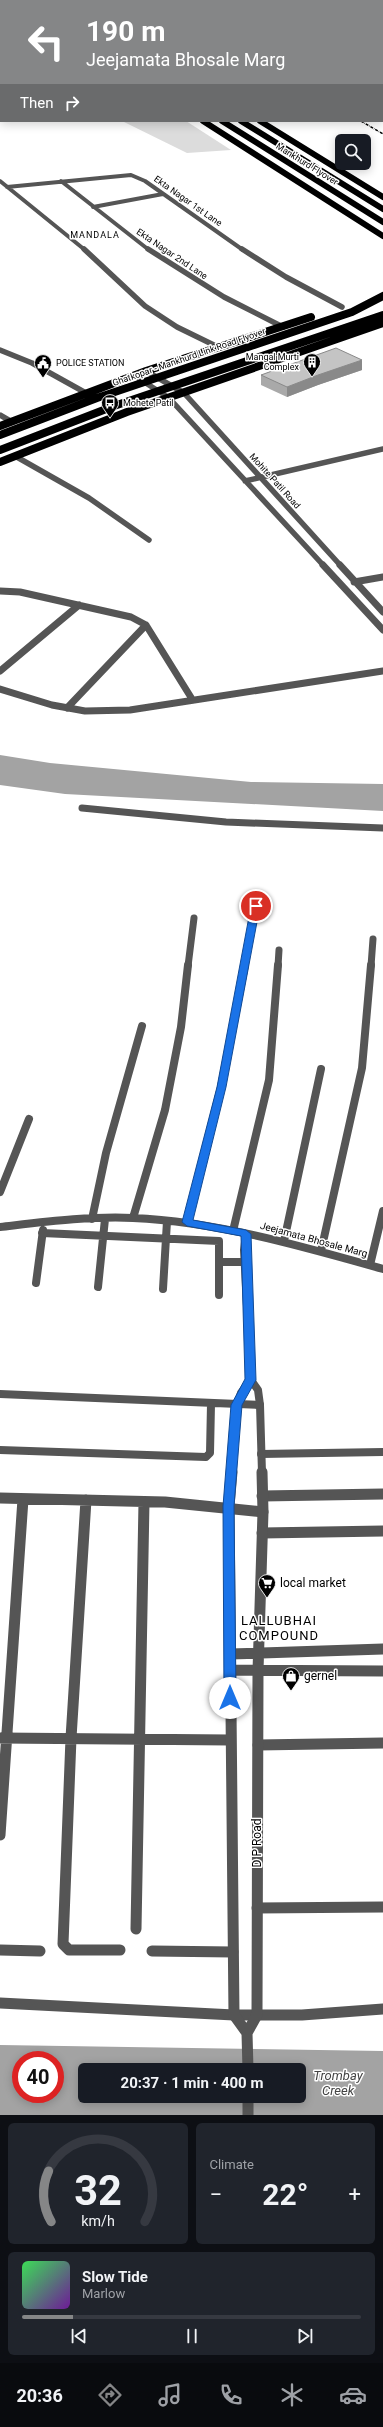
<!DOCTYPE html>
<meta charset="utf-8">
<style>
body{margin:0;font-family:Roboto,sans-serif;background:#20242c;color:#f1f3f6;height:100vh;display:flex;flex-direction:column;font-size:15px;white-space:nowrap}
*{box-sizing:border-box;margin:0}
p{font-size:13px;color:#9ea1a6}
.icon{flex:none;width:22px;height:22px;fill:none;stroke:currentColor;stroke-width:2;stroke-linecap:round;stroke-linejoin:round}
.map{position:relative;height:2115px;overflow:hidden}
.sheet{display:flex;flex-direction:column;gap:8px;padding:8px;background:#0d0f14;flex:1}
.sheet>*{flex:none}
.guide{position:absolute;left:0px;top:0px;width:383px;height:122px;box-shadow:0 2px 10px #0003;background:#858687;color:#fff;overflow:hidden}
.buttons{position:absolute;left:335px;top:134px;display:grid;gap:8px}
.buttons a{display:grid;place-items:center;width:36px;height:36px;border-radius:6px;background:#171b24;box-shadow:0 2px 10px #0003;font-size:20px}
.speed{position:absolute;left:12px;top:2051px;display:flex;gap:8px;font-size:20px;font-weight:700;text-align:center}
.speed>*{display:grid;place-content:center;width:52px;height:52px;border-radius:50%;background:#171b24;box-shadow:0 2px 10px #0003;line-height:1}
.speed .limit{border:6px solid #d22;background:#fff;color:#111}
.pin{position:absolute;display:grid;place-items:center;width:34px;height:34px;color:#fff;margin:-17px;border:2px solid #fff;border-radius:50%;box-shadow:0 1px 4px #0007}
.me{position:absolute;width:44px;margin:-22px;rotate:0deg;stroke-linejoin:round;filter:drop-shadow(0 0 3px #0008)}
.turn{display:flex;align-items:center;gap:14px;height:84px;padding:0 20px;font-size:18px}
.turn .icon{width:52px;height:52px;stroke-width:2.5}
.turn b{display:block;font-size:28px;line-height:34px}
.then{display:flex;align-items:center;height:38px;padding:0 20px;background:#0003;gap:8px;font-size:15px}
.big{font-size:30px;font-weight:700;line-height:1.1}
.sheet .widget{flex:1;display:flex;flex-direction:column;justify-content:center;gap:6px;min-width:0;padding:0 14px;border-radius:6px;background:#20242c}
.sheet .dial{align-items:center;gap:0}
.dial svg{height:104px;overflow:visible;fill:none;stroke:#363941;stroke-width:7;stroke-linecap:round;text-anchor:middle}
.dial text{fill:#f1f3f6;stroke:none}
.song{display:flex;align-items:center;gap:12px}
.cover{width:48px;height:48px;border-radius:6px;background:linear-gradient(135deg,hsl(130 70% 55%),hsl(280 70% 35%))}
.played{height:4px;border-radius:2px;background:linear-gradient(90deg,#858687 15%,#363941 15%)}
.keys{display:flex;justify-content:space-around;direction:ltr}
.heat{display:flex;justify-content:space-between;align-items:center;font-size:22px;direction:ltr}
.sheet .tiles{flex:1;display:grid;gap:8px;grid-template-columns:1fr 1fr}
.widget:last-child{grid-column:span 2}
.trip{position:absolute;left:78px;top:2063px;width:228px;height:40px;border-radius:6px;background:#171b24;box-shadow:0 2px 10px #0003;font-weight:700;line-height:40px;text-align:center}
.tabs{display:flex;height:64px;justify-content:space-around;align-items:center;background:#090b0e;color:#9ea1a6}
.tabs .icon{width:28px;height:28px}
.tabs .selected{color:#858687}
.tabs b{font-size:18px;color:#f1f3f6}
.map>svg:first-child{display:block}
</style>
<div class="map">
<svg width="383" height="2115" viewBox="0 0 383 2115">
<rect width="100%" height="100%" fill="#fff"/>
<path fill="#dcdcdc" d="M122,121H186L231,150L187,153Z"/>
<path fill="#a3a3a3" fill-rule="evenodd" d="M0,755L50,763L251,782L383,784V811L65,794L0,785Z
M0,2045L383,2051V2115H0ZM21,2060H55V2094H21ZM85,2070H299V2096H85Z"/>
<g fill="none" stroke-linecap="round" stroke-linejoin="round">
<path stroke="#555" stroke-width="4" d="M0,181L85,250
M61,181L149,250
M7,187L131,175L145,181L243,250
M93,207L163,194"/>
<path stroke="#555" stroke-width="5.5" d="M84,249L145,306L177,327L220,348
M148,249L224,297L283,327
M242,249L286,277L342,307
M0,350L32,363L86,393
M146,371L184,393L341,566
M135,376L169,398L324,566
M0,415L12,422
M15,456L89,498L149,540
M245,481L383,449"/>
<path stroke="#555" stroke-width="7" d="M323,565L383,630
M340,565L383,612
M354,582L383,577
M0,591L20,592L131,617L146,625L192,699
M0,671L79,605
M0,689L52,705L85,711L130,710L383,671
M67,708L146,625
M82,808L226,822L383,828
M188,966L194,918
M244,966L256,906
M278,966L279,950
M371,966L373,939"/>
<path stroke="#555" stroke-width="8" d="M0,1192L29,1119
M133,1218L165,1110L181,1027L188,965
M92,1219L106,1153L142,1026
M187,1222L221,1087L245,965
M0,1227C44,1222 89,1216 133,1218C219,1222 301,1246 383,1269
M233,1231L269,1080L278,965
M42,1233L219,1241V1295
M246,1234L244,1250L251,1380
M284,1241L321,1069
M321,1251L362,1068L371,965
M219,1262H245
M370,1265L383,1211
M36,1283L43,1230
M98,1287L105,1219
M163,1289L167,1221
M0,1394L260,1405
M0,1450L206,1457L210,1453L211,1404
M261,1454L383,1452"/>
<path stroke="#555" stroke-width="11" d="M262,1496L383,1494
M0,1498L165,1502L263,1512
M86,1500L71,1738L63,1944L69,1950H120
M262,1533L383,1531
M0,1738L230,1740
M258,1745L383,1743
M0,1835L23,1499
M257,1908L383,1907
M136,1929L144,1502
M0,1950L40,1951
M152,1951L233,1952
M0,2003L234,2015H302L383,2009"/>
<path stroke="#555" stroke-width="8" d="M232,1473L237,1405L241,1393L251,1380L258,1390L260,1405L262,1473"/>
<path stroke="#555" stroke-width="11" d="M232,1472L229,1506L234,2015L247,2033L257,2015L258,1671L263,1512L262,1472
M230,1654L383,1649
M230,1670L383,1671
M247,2033L248,2070
M248,2096V2115"/>
<path stroke="#000" stroke-width="6" d="M203,121L383,236
M260,121L383,197"/>
<path stroke="#000" stroke-width="8" d="M0,426L146,371L311,317
M0,435L97,398L352,312L383,296
M0,450L114,406L383,315
M0,462L127,412L383,323"/>
<path stroke="#000" stroke-width="6" d="M24,0L26,1
M47,0L49,1
M222,121L383,222
M241,121L383,209"/>
<path stroke="#000" stroke-width="1.5" stroke-dasharray="3 1 0.5 1" stroke-linecap="butt" d="M150,0L152,1
M361,121L383,134"/>
</g>
<path fill="#a9a9a9" d="M362,360V370L318,385L287,397L261,385V375Z"/>
<path fill="#898989" d="M362,360V370L318,385L287,397V387L318,375Z"/>
<path fill="#c4c4c4" stroke="#898989" d="M336,348L362,360L318,375L287,387L261,375Z"/>
<path fill="#1a73e8" stroke="#114b97" d="M256,904L260,906L226,1087L193,1220L246,1230L251,1234L256,1380L242,1405L234,1506L236,1698L230,1703L224,1698L223,1506L231,1405L245,1379L241,1236L187,1226L182,1222L217,1087L251,906Z"/>
<defs>
<g id="building-pin" transform="scale(0.9)"><path d="M0 17L-7.5 6A9.5 9.5 0 1 1 7.5 6Z" fill="#000" stroke="#fff"/><path d="M-4-6H4V6H1V3H-1V6H-4ZM-2.5-4.3h1.7v1.8h-1.7ZM.8-4.3h1.7v1.8H.8ZM-2.5-1h1.7V.8h-1.7ZM.8-1h1.7V.8H.8Z" fill="#fff"/></g>
<g id="civic-pin" transform="scale(0.9)"><path d="M0 17L-7.5 6A9.5 9.5 0 1 1 7.5 6Z" fill="#000" stroke="#fff"/><path d="M-.6-6.5H3V-4.5H.6V-3L4-1V1h2V6H-6V1h2V-1L-.6-3ZM-1.2 2.5V6h2.4V2.5Z" fill="#fff"/></g>
<g id="bus-pin" transform="scale(0.9)"><path d="M0 17L-7.5 6A9.5 9.5 0 1 1 7.5 6Z" fill="#000" stroke="#fff"/><path d="M-5-6H5V4H4V6H2V4H-2V6H-4V4H-5ZM-3.5-4V0h7V-4ZM-3.5 1.2v1.5H-2V1.2ZM2 1.2v1.5H3.5V1.2Z" fill="#fff"/></g>
<g id="supermarket-pin" transform="scale(0.9)"><path d="M0 17L-7.5 6A9.5 9.5 0 1 1 7.5 6Z" fill="#000" stroke="#fff"/><path d="M-6-5.5h2.5l.6 2H6L4.5 2H-2.5L-4.4-4H-6ZM-1.5 3.2a1.3 1.3 0 1 0 .1 0ZM3 3.2a1.3 1.3 0 1 0 .1 0Z" fill="#fff"/></g>
<g id="shop-pin" transform="scale(0.9)"><path d="M0 17L-7.5 6A9.5 9.5 0 1 1 7.5 6Z" fill="#000" stroke="#fff"/><path d="M-5-2.5h2.3a2.7 3.5 0 0 1 5.4 0H5L5.5 6h-11ZM-1.5-2.5h3a1.5 2.3 0 0 0-3 0Z" fill="#fff"/></g>
</defs>
<g fill-rule="evenodd">
<use href="#building-pin" x="312" y="362"/>
<use href="#civic-pin" x="43" y="363"/>
<use href="#bus-pin" x="110" y="403"/>
<use href="#supermarket-pin" x="267" y="1583"/>
<use href="#shop-pin" x="291" y="1676"/>
</g>
<g text-anchor="middle" stroke-width="3" stroke-linejoin="round" paint-order="stroke">
<g font-size="9" fill="#000" stroke="#fff">
<text transform="translate(307 164) rotate(32)" y="3">Mankhurd Flyover</text>
<text transform="translate(188 201) rotate(35)" y="3">Ekta Nagar 1st Lane</text>
<text transform="translate(172 254) rotate(34)" y="3">Ekta Nagar 2nd Lane</text>
<text transform="translate(189 357) rotate(-19)" y="3">Ghatkopar - Mankhurd Link Road Flyover</text>
<text transform="translate(275 481) rotate(48)" y="3">Mohite Patil Road</text>
</g>
<g font-size="9" letter-spacing="1" fill="#000" stroke="#fff">
<text x="95" y="238">MANDALA</text>
</g>
<g font-size="9" fill="#000" stroke="#fff" text-anchor="start">
<text x="299" y="360" text-anchor="end">Mangal Murti<tspan x="299" dy="10">Complex</tspan></text>
<text x="56" y="366">POLICE STATION</text>
<text x="123" y="406">Mohete Patil</text>
</g>
<g font-size="10" fill="#000" stroke="#fff">
<text transform="translate(314 1239) rotate(15)" y="4">Jeejamata Bhosale Marg</text>
</g>
<g font-size="12" fill="#000" stroke="#fff" text-anchor="start">
<text x="280" y="1587">local market</text>
<text x="304" y="1680">gernel</text>
</g>
<g font-size="12" fill="#000" stroke="#fff">
<text transform="translate(257 1843) rotate(-90)" y="4">D P Road</text>
</g>
<g font-size="13" letter-spacing="1" fill="#000" stroke="#fff">
<text x="279" y="1625">LALLUBHAI<tspan x="279" dy="15">COMPOUND</tspan></text>
</g>
<g font-size="13" font-style="italic" fill="#444" stroke="#fff">
<text x="338" y="2080">Trombay<tspan x="338" dy="15">Creek</tspan></text>
</g>
</g>
</svg>
<div class="buttons">
<a><svg class="icon" aria-label="search" viewBox="0 0 24 24"><circle cx="10" cy="10" r="6"/><path d="M15 15l6 6"/></svg></a>
</div>
<div class="speed"><div class="limit">40</div></div>
<div class="pin" style="left:256px;top:906px;background:#d93025"><svg class="icon" aria-label="arrive" viewBox="0 0 24 24"><path d="M6 21V4h12l-3 4 3 4H6"/></svg></div>
<svg class="me" style="left:230px;top:1698px" viewBox="-20 -20 40 40"><circle r="19" fill="#fff"/><path d="M0-13L10 11 0 6-10 11z" fill="#1a73e8"/></svg>
<div class="trip">20:37 · 1 min · 400 m</div>
<div class="guide">
<div class="turn"><svg class="icon" aria-label="left" viewBox="0 0 24 24"><path d="M17 20v-9H6M10 6l-5 5 5 5"/></svg><div><b>190 m</b>Jeejamata Bhosale Marg</div></div>
<div class="then">Then<svg class="icon" aria-label="right" viewBox="0 0 24 24"><path d="M7 20v-9h11M14 6l5 5-5 5"/></svg></div>
</div>
</div>
<section class="sheet">
<div class="tiles">
<div class="widget dial"><svg viewBox="0 0 100 80">
<path d="M14 69A42 42 0 1 1 86 69"/>
<path d="M14 69A42 42 0 0 1 12 30" stroke="#858687"/>
<text x="50" y="56" font-size="32" font-weight="700">32</text>
<text x="50" y="72" font-size="11">km/h</text>
</svg></div>
<div class="widget"><p>Climate</p>
<div class="heat"><a>−</a><b class="big">22°</b><a>+</a></div>
</div>
<div class="widget">
<div class="song"><i class="cover"></i><div><b>Slow Tide</b><p>Marlow</p></div></div>
<div class="played"></div>
<div class="keys"><svg class="icon" aria-label="previous" viewBox="0 0 24 24"><path d="M18 5L8 12l10 7zM5 5v14"/></svg><svg class="icon" aria-label="pause" viewBox="0 0 24 24"><path d="M8 5v14M16 5v14"/></svg><svg class="icon" aria-label="next" viewBox="0 0 24 24"><path d="M6 5l10 7-10 7zM19 5v14"/></svg></div>
</div>
</div>
</section>
<nav class="tabs">
<b>20:36</b>
<svg class="icon selected" aria-label="directions" viewBox="0 0 24 24"><path d="M12 3l9 9-9 9-9-9zM9 14v-3h6M13 9l2 2-2 2"/></svg>
<svg class="icon" aria-label="music" viewBox="0 0 24 24"><path d="M9 18V5l10-2v13"/><circle cx="6" cy="18" r="3"/><circle cx="16" cy="16" r="3"/></svg>
<svg class="icon" aria-label="phone" viewBox="0 0 24 24"><path d="M5 4h4l2 5-3 2q2 4 5 5l2-3 5 2v4C11 20 4 13 5 4z"/></svg>
<svg class="icon" aria-label="climate" viewBox="0 0 24 24"><path d="M12 3v18M4 7l16 10M4 17L20 7"/></svg>
<svg class="icon" aria-label="car" viewBox="0 0 24 24"><path d="M5 17H2v-5l4-1 3-4h7l3 4 3 1v5h-3M9 17h6M6 11h13"/><circle cx="7" cy="17" r="2"/><circle cx="17" cy="17" r="2"/></svg>
</nav>
